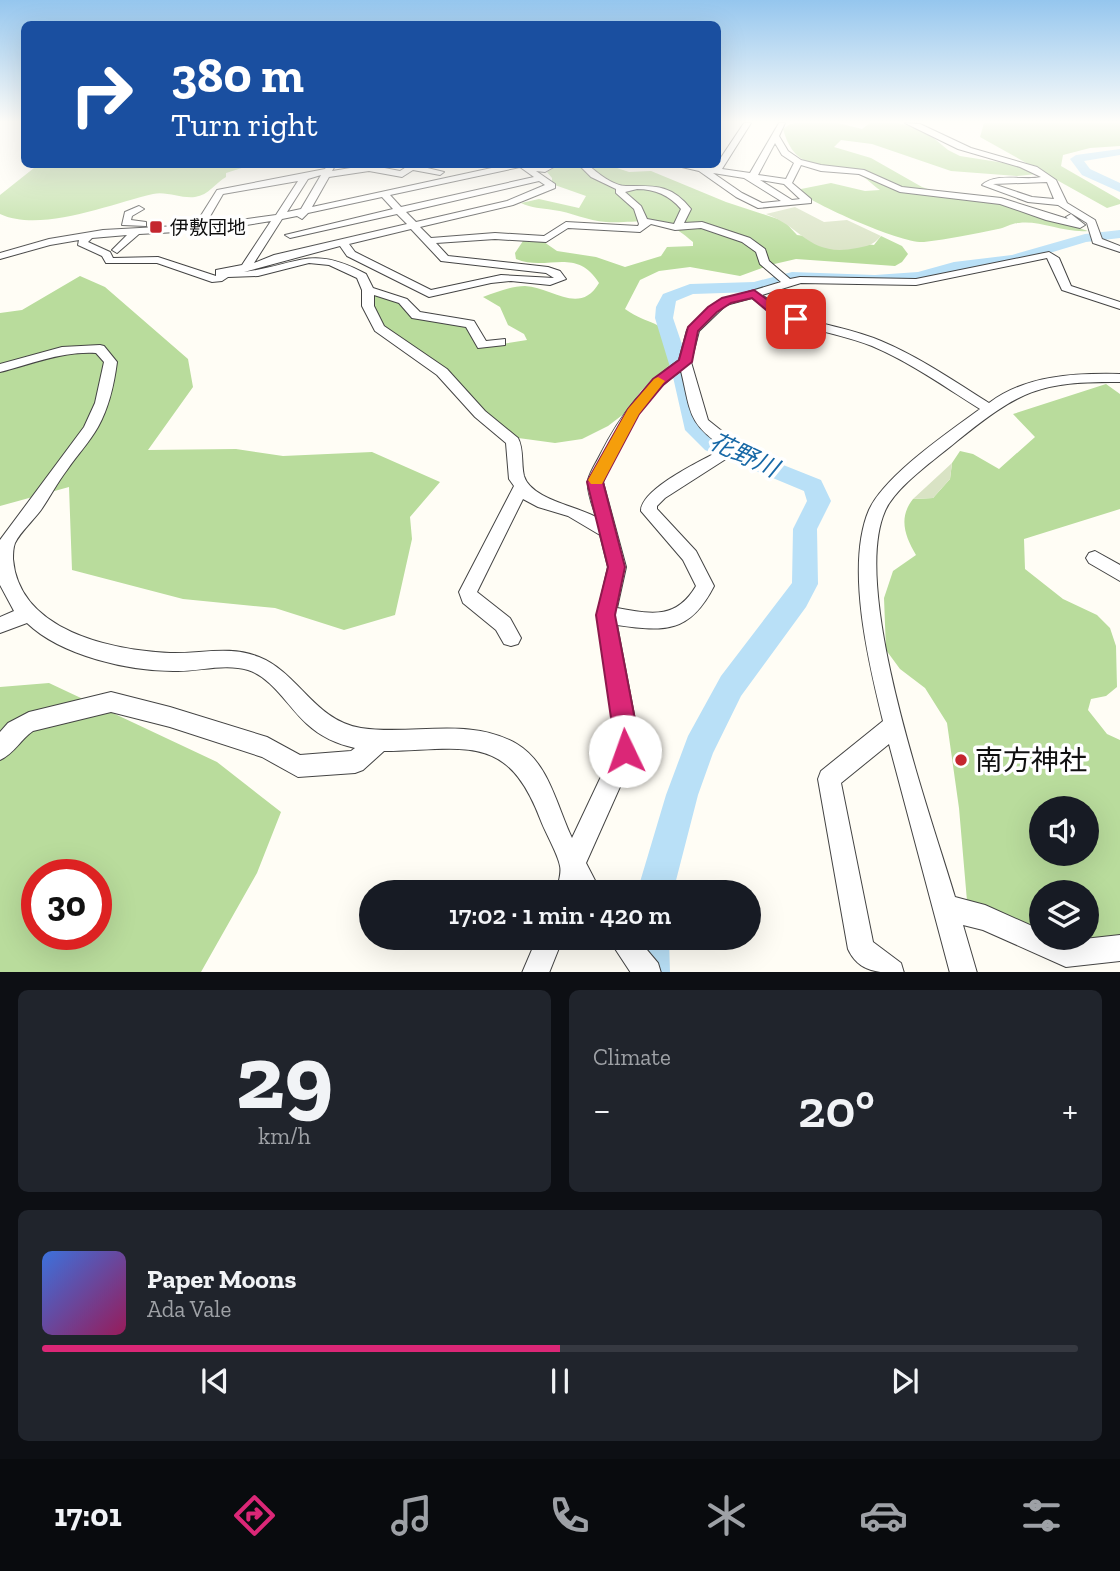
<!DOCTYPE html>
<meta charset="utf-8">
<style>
body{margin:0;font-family:"Zilla Slab","Noto Sans JP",serif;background:#20242c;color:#f1f3f6;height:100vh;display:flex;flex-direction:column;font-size:26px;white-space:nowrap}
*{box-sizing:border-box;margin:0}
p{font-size:23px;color:#9ea1a6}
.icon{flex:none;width:38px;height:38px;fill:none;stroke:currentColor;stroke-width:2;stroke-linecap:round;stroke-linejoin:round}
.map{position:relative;height:972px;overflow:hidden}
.drawer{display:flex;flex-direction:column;gap:18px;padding:18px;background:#0d0f14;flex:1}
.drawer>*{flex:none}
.guide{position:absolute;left:21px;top:21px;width:700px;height:147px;border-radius:10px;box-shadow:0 7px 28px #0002;background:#1a4fa0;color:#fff;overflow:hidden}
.fabs{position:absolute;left:1029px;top:796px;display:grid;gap:14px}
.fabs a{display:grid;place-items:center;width:70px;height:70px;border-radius:50%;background:#171b24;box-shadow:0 7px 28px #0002;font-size:35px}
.speed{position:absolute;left:21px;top:859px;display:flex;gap:14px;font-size:35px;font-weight:700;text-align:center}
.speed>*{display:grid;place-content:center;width:91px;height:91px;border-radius:50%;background:#171b24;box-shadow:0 7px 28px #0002;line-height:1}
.speed .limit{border:10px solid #d22;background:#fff;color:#111}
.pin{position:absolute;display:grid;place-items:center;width:60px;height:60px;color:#fff;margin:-30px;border-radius:14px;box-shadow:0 4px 10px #0006}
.me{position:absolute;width:77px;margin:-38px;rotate:357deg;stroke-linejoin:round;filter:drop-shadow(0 0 5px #0008)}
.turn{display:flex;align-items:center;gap:24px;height:147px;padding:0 35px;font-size:32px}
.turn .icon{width:91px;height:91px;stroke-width:2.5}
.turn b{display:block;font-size:49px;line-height:60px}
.big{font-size:52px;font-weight:600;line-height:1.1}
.drawer .tile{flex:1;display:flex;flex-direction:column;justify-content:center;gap:10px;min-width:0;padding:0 24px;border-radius:10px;background:#20242c}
.drawer .dial{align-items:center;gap:0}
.dial b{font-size:91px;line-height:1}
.song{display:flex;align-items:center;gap:21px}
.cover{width:84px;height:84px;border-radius:10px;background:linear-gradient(135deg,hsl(220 70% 55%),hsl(330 70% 35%))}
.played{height:7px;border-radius:4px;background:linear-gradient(90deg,#db2777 50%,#363941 50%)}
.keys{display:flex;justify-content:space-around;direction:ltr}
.heat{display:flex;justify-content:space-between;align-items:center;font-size:38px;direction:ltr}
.drawer .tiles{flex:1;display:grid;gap:18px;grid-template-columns:1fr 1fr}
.tile:last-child{grid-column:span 2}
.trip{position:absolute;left:359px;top:880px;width:402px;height:70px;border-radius:35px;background:#171b24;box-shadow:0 7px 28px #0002;font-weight:600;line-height:70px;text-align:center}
.tabs{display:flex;height:112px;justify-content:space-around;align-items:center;background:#090b0e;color:#9ea1a6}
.tabs .icon{width:49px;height:49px}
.tabs .active{color:#db2777}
.tabs b{font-size:32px;color:#f1f3f6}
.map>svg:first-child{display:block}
</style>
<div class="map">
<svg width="1120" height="973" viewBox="0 0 1120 973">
<rect width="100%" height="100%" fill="#fffdf5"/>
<path fill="#b9dc9c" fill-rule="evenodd" d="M796,123H838L862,129L870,123H898L924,130L948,150L960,156L1017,165L1037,174L1017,176L951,171L872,144L841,140L834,147L871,158L922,187L961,200L1003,203L1088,231C1064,233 1039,220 1019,223C1012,223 1005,228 998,229C974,234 949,239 924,242C902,244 815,205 796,190L831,183L865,191L880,190C872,185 866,177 858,174C827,160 796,176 783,129L790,124Z
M984,123H1120V146L1090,148L1063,155L1061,166L1120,200V204L1107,208L980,137Z
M39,164H251V165L226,173V177C215,183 209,195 195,197C182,199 167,191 153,194C110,204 41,233 0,214V195Z
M558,165H608L629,172L651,171L726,202L784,221L797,235L874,245L881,236L902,246L908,254L902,262L895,266L796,259L770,265L740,276L690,267L659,271L640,280L625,309C650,327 660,317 678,347L673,362L641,391L625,413L608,426L582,439L555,443L511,437L384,327L373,313L371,294L398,301L414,316L467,325L484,347L527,340L524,334L508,325L500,307L483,297C496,292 511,286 525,286C551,287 580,316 599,283C576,246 547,272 516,259L515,253L523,241L544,242L557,251L596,257L625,267L661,256L667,247L693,246V242C658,211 645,224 606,222C588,221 571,212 553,210C541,208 532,208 521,203L539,199L579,208L586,196L552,184V178L547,172Z
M80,276L105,287L188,359L193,387L148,450L236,449L283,456L372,452L440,482L410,517L412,539L395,615L344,630L275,608L183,599L72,570L69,487L0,506V313L22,310Z
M1106,384L1120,394V509L1024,539L1025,569L1063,599L1097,615L1110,628L1116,646L1117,687L1106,696L1091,699L1088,710L1107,734L1120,740V947L1103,940L1052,942L1044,938H1087V892H1041V936L1018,923L967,901L959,808L947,723L925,688L900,669L886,650L884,598L893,571L916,555C905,536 898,518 913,499L933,498L950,479L952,463L960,451L973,454L999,469L1035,437L1013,414ZM1041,808H1087V854H1041Z
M49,683L217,762L281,812L257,873L201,972H0V687ZM37,875H96V934H37Z"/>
<path fill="#d9e3c4" d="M795,207L824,222L847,220L881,236C873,245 868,246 857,248C810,258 802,227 766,214Z
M952,463L950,479L933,498L913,499Z"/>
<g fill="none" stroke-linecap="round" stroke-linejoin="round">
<path fill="#b9e0f7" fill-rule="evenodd" d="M1120,149V155L1084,161L1090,169L1120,183V192L1082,175L1070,159L1076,155Z
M1120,230V238L1086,242L1013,264L955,271L919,282L875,285L792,282L754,292L693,294L676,301L673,318L693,377L702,423L721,440L821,480L831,501L817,529L818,584L806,607L741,696L713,753L698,795L673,892H637L666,795L688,736L721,676L792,583L793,529L807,501L804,491L705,450L685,430L673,377L655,318L656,307L663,294L690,284L754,282L792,272L875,275L918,272L954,262L1012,255L1085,234Z
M631,938H669L670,973H632Z"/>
<g stroke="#444" stroke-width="2">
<path id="minor" d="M744,123H751L722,169L750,173L779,123H785L779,136L788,151L801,160L821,165L864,170L902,187L1001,198L1068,219L1066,217L1071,214L1085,225L1080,228L1046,220L1000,204L900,192L859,174L821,171L801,165L792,183L811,199V203L758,208L736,197L699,171L669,164L714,168ZM775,143L782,155L794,163L786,179L758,175ZM713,173L744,178L781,201L762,203L742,193ZM760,180L784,184L800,199L792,200Z
M905,123L920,124L971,148L1037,167L1056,180L1067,203L1095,220L1102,239L1120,246V252L1093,243L1087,223L1058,205L1028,202L982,185C996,172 1024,181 1041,177L1020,167L958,149ZM1047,182L1054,199L1032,197L993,184Z
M328,164H336L332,171L369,165L400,171L411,164L444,172L440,175L413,170L402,177L369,171L329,177L312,207L510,164H528L531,167L535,164H559L545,172L536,171L555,184V188L513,205L420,227L431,238L495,233L544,236L566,222L638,226L639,224L634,209L616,193V189L591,177L578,164H587C597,173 614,186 626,186C655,186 671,184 691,209L684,223L702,222L750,238L765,249L769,261L790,279L800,277L916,279L1049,252L1059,258L1071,286L1120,302V309L1062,290L1047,258L916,285L801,283L762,295C801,326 839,323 881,341C919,357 954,381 989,403C1026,375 1075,373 1120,374V382C1039,381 1019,391 957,441C936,459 896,486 885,511C850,590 930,813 955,897L985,905L1041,930V938H1060L1066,941L1120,935V961L1066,967L983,930L963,925L977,973H950L889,744L841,783L873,942L901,963L904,973C880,973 859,973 848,949L818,779L821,771L883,721C869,664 845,566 869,510C885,475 949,432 980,409C945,387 910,362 872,346C826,328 793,332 752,298L726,305L699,331L691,362L708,420L743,448L665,498L657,506V509L696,551L714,586C690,633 665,632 617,625L636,725V751L586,863L601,892H557C557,885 562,874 560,866C558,854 546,834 541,821C507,731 466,750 384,751L363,770L355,773L298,777L262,757L170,727L111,712L33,731C21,739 14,754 0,760V732L8,723L29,712L111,692L170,707L267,737L300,755L351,751L355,748C337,744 321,737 307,724C288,707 273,678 248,670C226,663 200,671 178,671C131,672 61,656 27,623L0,633V617L14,611L0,585V540L84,427L95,403L104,362L96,353C62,351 32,364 0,372V364L62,347L100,345L104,346L117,362C114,385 109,407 98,427C89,443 77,455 67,470C57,483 50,497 41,510C33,521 21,531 15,543C13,548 13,554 13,559C19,631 111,650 170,653C200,654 230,645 259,657C299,673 315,721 361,728C412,736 469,716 517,744C549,763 557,807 572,838L614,749V725L597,615L608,567L600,535L568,516L538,507L523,499L477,592L510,618L521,638L518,644L511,646L504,644L496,630L463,603L459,592L514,486L509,479L506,443L475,417L437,375L375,331L362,306V290L357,278L329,265L309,263L258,276L228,277L222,281L212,282L157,263H106L102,256L78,245L79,240L50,245L0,259V253L49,239L103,230L195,225L217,190L325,169ZM520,167L534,177L401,207L390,195ZM321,175L301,209L287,212L308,179ZM298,181L276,215L205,225L223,194ZM539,181L545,185L507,201L416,222L406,212ZM637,189C655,189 669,195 681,209L674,224L647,219L641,206L625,192ZM382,197L393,209L285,235L290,238L397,214L407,224L274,255L254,263L282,219L297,216L302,219L308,213ZM271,221L242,265L216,270V276L158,257L113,258L110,252L88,242L92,238L127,235L112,250L117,253L139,234L215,230ZM651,224L675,230L701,228L742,242L756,252L760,264L781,282L718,301L687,330L679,360C643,384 619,417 600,455C596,463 590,472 588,480C586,490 593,507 596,517C576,506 531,499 524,476C521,464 524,449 518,438L485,411L447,369L384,326L374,306V295L399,303L412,318L466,327L478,348L505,345V339L486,341L474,321L420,312L407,299L373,288L366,274C311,244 298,265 244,272L340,246L347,256L429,297L491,283L511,281L550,285L566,279L560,271L548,267L448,256L436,243L495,239L546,242L568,228L640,232ZM411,229L441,261L546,273L554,278L501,275L431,290L355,252L349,244ZM681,371C691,412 687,423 725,448C705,459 641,488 641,511L683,560L696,586C676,620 651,614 617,608L626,567L603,482C621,441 642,396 681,371Z
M139,206L144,209L132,216L131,220L146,222V226L122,225L125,212Z
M1095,551L1120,565V581L1089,563L1086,558L1089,553Z
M537,938H563L549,973H522Z
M608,938H637L658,963L661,973H631Z"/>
</g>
<use href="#minor" fill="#fff" fill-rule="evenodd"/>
</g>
<linearGradient id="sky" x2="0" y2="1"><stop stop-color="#95c6ee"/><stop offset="0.47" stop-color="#fffefa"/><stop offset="1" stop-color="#fffefa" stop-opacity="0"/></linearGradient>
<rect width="1120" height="259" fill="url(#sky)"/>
<path fill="#db2777" stroke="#8e194d" stroke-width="2" d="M754,290L780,309L802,319L796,323L771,314L752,298L731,303L717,312L698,331L692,362L663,385L639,414L603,482L625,567L615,615L636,725V751L633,759L625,762L617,759L596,615L608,567L587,482L628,409L653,379L679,360L688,327L708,307L722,298Z"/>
<path fill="#f59e0b" d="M658,377L665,381L639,414L602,484H591L588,480L628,409L654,379Z"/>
<g fill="#c4262e" stroke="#fff" stroke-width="2.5">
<rect x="149" y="220" width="14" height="14" rx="3.5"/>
<circle cx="961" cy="760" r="7"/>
</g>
<g text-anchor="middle" stroke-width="7" stroke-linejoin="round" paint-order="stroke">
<g font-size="19" fill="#111" stroke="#fff" text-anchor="start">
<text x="170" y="234">伊敷団地</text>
</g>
<g font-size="24" font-style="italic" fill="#1768a6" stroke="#fff">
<text transform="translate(744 455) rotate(25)" y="8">花野川</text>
</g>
<g font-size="28" fill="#111" stroke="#fff" text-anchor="start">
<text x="975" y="770">南方神社</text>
</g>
</g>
</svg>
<div class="fabs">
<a><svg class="icon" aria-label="sound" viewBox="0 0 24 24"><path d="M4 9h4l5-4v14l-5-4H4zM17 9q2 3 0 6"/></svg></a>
<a><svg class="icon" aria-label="layers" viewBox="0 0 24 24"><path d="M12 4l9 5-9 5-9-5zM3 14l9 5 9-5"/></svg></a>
</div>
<div class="speed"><div class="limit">30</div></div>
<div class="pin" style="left:796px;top:319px;background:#d93025"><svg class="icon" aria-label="arrive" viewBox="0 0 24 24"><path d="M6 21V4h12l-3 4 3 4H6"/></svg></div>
<svg class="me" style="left:625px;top:751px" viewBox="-20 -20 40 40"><circle r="19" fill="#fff"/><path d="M0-13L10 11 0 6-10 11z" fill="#db2777"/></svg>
<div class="trip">17:02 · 1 min · 420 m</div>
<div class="guide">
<div class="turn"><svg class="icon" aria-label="right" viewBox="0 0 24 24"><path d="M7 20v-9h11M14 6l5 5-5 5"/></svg><div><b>380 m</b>Turn right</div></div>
</div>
</div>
<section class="drawer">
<div class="tiles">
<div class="tile dial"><b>29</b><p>km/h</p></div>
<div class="tile"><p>Climate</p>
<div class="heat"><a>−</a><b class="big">20°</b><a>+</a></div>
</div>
<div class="tile">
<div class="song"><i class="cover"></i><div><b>Paper Moons</b><p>Ada Vale</p></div></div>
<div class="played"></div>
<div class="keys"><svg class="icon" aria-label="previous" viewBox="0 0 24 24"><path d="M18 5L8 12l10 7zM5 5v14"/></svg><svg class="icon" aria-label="pause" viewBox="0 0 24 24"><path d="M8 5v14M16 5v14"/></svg><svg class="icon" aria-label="next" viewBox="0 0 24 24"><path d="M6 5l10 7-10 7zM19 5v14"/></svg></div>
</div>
</div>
</section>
<nav class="tabs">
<b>17:01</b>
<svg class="icon active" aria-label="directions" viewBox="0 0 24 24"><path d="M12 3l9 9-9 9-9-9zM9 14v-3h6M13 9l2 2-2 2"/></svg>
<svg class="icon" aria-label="music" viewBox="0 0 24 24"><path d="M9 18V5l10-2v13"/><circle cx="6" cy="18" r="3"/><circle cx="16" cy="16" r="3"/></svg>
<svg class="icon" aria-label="phone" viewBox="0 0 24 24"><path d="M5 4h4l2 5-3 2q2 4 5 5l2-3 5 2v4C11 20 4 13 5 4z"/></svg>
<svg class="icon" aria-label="climate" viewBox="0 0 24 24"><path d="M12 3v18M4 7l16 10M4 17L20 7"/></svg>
<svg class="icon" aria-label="car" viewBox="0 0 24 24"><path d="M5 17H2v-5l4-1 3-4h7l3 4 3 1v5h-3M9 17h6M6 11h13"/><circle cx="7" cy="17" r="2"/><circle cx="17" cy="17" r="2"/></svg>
<svg class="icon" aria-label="filters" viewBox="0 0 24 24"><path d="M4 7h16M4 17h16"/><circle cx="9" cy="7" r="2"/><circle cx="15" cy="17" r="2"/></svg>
</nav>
